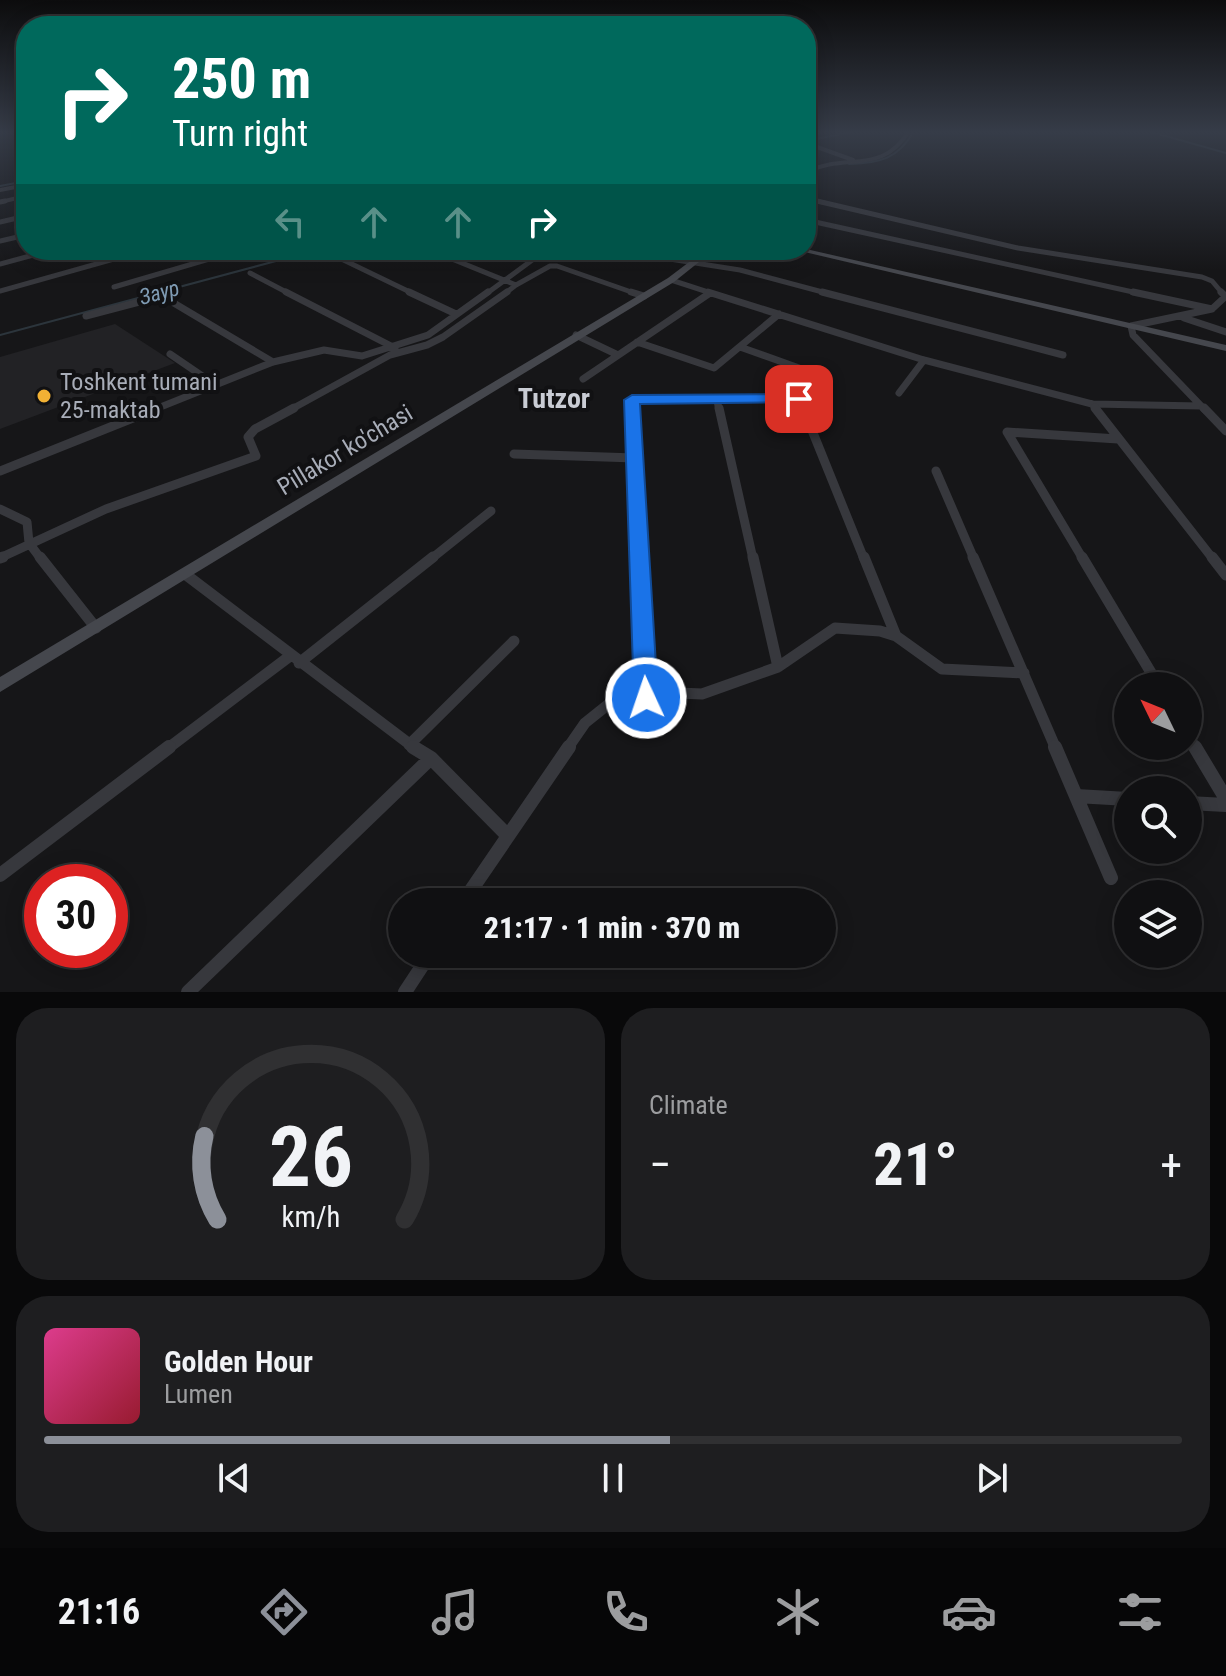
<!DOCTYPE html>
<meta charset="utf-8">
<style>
body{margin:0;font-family:"Roboto Condensed",sans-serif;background:#1e1e20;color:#f1f3f6;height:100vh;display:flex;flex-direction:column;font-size:30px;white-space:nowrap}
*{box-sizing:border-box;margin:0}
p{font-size:26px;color:#9c9d9f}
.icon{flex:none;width:44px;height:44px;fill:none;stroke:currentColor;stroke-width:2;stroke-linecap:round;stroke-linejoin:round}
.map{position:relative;height:992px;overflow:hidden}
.panel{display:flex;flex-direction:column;gap:16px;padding:16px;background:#09090a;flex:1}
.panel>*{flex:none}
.hud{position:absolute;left:16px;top:16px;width:800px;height:244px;border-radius:32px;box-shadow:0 4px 20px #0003,0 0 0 2px #303032;background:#00695c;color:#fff;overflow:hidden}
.needle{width:52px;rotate:313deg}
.controls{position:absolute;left:1114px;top:672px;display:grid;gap:16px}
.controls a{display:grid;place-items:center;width:88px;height:88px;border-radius:50%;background:#101012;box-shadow:0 4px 20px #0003,0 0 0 2px #303032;font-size:40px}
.speed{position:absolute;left:24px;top:864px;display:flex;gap:16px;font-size:40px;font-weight:700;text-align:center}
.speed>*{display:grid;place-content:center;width:104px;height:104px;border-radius:50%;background:#101012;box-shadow:0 4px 20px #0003,0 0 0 2px #303032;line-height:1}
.speed .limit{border:12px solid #d22;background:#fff;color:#111}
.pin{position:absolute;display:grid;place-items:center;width:68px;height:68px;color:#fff;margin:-34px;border-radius:16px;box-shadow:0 4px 12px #0006}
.me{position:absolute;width:88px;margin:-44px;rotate:357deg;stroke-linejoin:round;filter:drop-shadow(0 0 6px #0008)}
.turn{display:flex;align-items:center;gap:28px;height:168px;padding:0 24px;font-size:36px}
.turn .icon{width:104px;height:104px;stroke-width:2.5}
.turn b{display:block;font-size:56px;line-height:68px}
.lanes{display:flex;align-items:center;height:76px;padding:0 24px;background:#0003;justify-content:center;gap:40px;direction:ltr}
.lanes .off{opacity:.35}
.big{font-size:60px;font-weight:800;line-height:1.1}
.panel .widget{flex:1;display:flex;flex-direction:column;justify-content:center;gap:12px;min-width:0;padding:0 28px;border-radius:32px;background:#1e1e20}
.panel .dial{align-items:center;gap:0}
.dial svg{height:208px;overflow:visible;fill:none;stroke:#303032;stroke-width:7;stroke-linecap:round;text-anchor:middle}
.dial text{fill:#f1f3f6;stroke:none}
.song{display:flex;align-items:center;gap:24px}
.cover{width:96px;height:96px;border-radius:12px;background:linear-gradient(135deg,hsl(330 70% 55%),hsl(350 70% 35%))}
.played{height:8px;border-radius:4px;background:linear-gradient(90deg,#8c9099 55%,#303032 55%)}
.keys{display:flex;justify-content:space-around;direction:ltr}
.heat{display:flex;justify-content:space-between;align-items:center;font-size:44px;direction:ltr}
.panel .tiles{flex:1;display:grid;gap:16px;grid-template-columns:1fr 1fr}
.widget:last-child{grid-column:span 2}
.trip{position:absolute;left:388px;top:888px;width:448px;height:80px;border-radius:40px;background:#101012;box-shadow:0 4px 20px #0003,0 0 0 2px #303032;font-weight:800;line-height:80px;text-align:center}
.tabs{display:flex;height:128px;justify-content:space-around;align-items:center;background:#060607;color:#9c9d9f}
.tabs .icon{width:56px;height:56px}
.tabs .on{color:#8c9099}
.tabs b{font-size:36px;color:#f1f3f6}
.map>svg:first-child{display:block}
</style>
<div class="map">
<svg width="1226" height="992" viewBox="0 0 1226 992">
<rect width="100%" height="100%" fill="#161618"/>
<path fill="#222225" d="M115,324L175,363L0,429V357Z"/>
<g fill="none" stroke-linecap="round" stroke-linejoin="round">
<path stroke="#2c353c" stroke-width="2" d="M1148,131L1226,153
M806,141L857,131
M849,164C880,163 898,159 914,131
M0,186L26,181
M0,335L317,250"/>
<path stroke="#37383d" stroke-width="4" d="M806,143L853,160
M806,172C848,152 881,176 909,131
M0,190L26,185
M806,198L825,203
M0,202L26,196"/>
<path stroke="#37383d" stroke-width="5" d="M817,201L1018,248L1202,277L1212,281L1223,294
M0,202L5,201
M806,220L1142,294
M0,222L26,216
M0,241L26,235
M430,250L516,285L504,294
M612,250L740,270L830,294
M329,253L414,294
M0,264L52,250
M250,273L290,294
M671,280L714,294
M516,285L550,266H557L637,294
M114,287L240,250
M0,291L146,250
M486,294L535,258"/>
<path stroke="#37383d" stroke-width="7" d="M286,292L395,348
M409,292L456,314
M631,292L644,296
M708,292L924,360L1092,404L1201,406
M822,292L1063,355
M1133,292L1212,309
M1221,292L1226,297
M86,316L162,296L273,362
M1184,318L1226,332
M576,335L618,355
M637,342L714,368L779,314
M740,347L799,368
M170,354L214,384
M583,379L710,293
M899,393L924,360
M717,401L719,410
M1092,404L1097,410
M153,410L273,362L324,350L362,356L428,335L488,292
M290,410L390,355L427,345L443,337L507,292
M632,410V400L799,399L803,410
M1205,410L1133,335L1131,326L1212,309L1225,297"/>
<path stroke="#37383d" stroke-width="9" d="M632,408L639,559
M719,408L753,559
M803,408L864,559
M1095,408L1213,559
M1204,408L1226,431
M514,454L635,458
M0,471L158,408
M936,471L974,559
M0,509L27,522L29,543L41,559
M0,558L106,509L256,456L248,437L255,429L294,408
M431,559L491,511
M1083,559L1007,432L1118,439"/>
<path stroke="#37383d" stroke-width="11" d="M40,557L96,628
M639,557L646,698
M753,557L778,667
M864,557L896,636
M973,557L1056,749
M1082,557L1159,686
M1212,557L1226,575
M0,558L3,557
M185,574L416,749
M299,663L433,557
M1188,735L1196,749
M409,745L514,641
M167,749L290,656
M567,749L585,723L610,703L679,693L702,694L778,667L835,628L880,631L896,636L942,669L1024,673"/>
<path stroke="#37383d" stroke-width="14" d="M413,747L431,758L507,835
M1055,747L1111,878
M1195,747L1226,799
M1076,796L1128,799
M1188,803L1226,805
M0,875L169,747
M463,902L569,747
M188,992L431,758
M405,992L430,954"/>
<path fill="#45474d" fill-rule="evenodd" d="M806,249L1226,345V351L796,250Z
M705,250H714L674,282L0,692V677L668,278Z"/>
</g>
<linearGradient id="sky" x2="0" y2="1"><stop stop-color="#0c0c0d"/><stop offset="0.49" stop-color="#363c48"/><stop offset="1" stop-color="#363c48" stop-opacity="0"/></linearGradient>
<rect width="1226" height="270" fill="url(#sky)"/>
<path fill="#1a73e8" stroke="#114b97" stroke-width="2" d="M799,394L804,395V402L640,404L658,698L654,705L646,709L637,705L634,698L624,400L632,395Z"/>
<circle fill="#f2b134" stroke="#111113" stroke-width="3" cx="44" cy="396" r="8"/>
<g text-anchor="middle" stroke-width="8" stroke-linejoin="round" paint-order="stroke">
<g font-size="22" font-style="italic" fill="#7f9bb3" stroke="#111113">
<text transform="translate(159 292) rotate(-15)" y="8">Заур</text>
</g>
<g font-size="24" fill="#a8adb8" stroke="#111113" text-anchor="start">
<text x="60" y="390">Toshkent tumani<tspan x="60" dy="28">25-maktab</tspan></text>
</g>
<g font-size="24" fill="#a8adb8" stroke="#111113">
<text transform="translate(345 450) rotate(-31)" y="8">Pillakor ko'chasi</text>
</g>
<g font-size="28" font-weight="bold" fill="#c9ccd4" stroke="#111113">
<text x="554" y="408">Tutzor</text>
</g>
</g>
</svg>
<div class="controls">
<a><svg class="needle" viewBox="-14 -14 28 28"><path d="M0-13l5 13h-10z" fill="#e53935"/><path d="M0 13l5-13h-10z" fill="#9c9d9f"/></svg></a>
<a><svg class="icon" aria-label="search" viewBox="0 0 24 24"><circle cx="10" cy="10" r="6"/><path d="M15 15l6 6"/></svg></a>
<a><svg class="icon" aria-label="layers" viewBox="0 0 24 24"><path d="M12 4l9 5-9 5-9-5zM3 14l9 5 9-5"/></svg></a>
</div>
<div class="speed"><div class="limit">30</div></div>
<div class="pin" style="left:799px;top:399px;background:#d93025"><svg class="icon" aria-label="arrive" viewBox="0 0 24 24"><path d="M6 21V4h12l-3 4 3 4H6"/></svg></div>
<svg class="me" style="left:646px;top:698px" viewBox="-20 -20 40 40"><circle r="17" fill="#1a73e8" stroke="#fff" stroke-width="3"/><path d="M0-11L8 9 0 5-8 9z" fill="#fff"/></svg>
<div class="trip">21:17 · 1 min · 370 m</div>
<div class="hud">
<div class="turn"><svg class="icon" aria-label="right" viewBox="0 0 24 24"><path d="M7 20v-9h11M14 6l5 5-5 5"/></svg><div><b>250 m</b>Turn right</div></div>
<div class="lanes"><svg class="icon off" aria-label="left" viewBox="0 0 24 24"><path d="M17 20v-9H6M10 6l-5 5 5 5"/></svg><svg class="icon off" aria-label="ahead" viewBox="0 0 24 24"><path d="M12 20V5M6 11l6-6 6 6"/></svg><svg class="icon off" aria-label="ahead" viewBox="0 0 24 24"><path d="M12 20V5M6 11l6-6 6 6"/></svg><svg class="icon" aria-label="right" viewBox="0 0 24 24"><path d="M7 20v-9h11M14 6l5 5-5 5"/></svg></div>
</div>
</div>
<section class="panel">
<div class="tiles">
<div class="widget dial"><svg viewBox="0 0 100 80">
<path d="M14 69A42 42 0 1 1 86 69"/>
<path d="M14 69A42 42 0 0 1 9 37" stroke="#8c9099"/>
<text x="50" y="56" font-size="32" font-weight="700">26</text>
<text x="50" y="72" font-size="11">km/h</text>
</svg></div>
<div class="widget"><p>Climate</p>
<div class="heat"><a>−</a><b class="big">21°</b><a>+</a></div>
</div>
<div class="widget">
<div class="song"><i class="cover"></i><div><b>Golden Hour</b><p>Lumen</p></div></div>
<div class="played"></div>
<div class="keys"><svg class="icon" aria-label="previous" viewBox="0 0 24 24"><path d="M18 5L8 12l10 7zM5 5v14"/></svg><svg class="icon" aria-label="pause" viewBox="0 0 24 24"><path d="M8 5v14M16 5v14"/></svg><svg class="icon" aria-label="next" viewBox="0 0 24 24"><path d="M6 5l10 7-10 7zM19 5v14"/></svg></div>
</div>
</div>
</section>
<nav class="tabs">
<b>21:16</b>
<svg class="icon on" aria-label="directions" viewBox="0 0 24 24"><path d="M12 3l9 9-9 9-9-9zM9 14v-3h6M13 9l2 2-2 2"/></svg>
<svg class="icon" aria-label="music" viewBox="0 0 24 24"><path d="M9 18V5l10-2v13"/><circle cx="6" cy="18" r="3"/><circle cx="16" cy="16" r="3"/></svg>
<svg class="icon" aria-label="phone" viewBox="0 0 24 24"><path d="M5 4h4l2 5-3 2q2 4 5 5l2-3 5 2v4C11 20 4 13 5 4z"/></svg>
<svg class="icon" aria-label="climate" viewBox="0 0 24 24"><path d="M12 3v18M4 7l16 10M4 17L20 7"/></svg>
<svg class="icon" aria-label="car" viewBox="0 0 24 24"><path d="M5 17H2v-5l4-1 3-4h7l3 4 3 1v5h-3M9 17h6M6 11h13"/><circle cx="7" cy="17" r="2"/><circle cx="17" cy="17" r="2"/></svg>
<svg class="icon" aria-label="filters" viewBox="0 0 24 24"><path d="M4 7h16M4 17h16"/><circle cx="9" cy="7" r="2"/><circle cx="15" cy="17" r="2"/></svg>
</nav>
